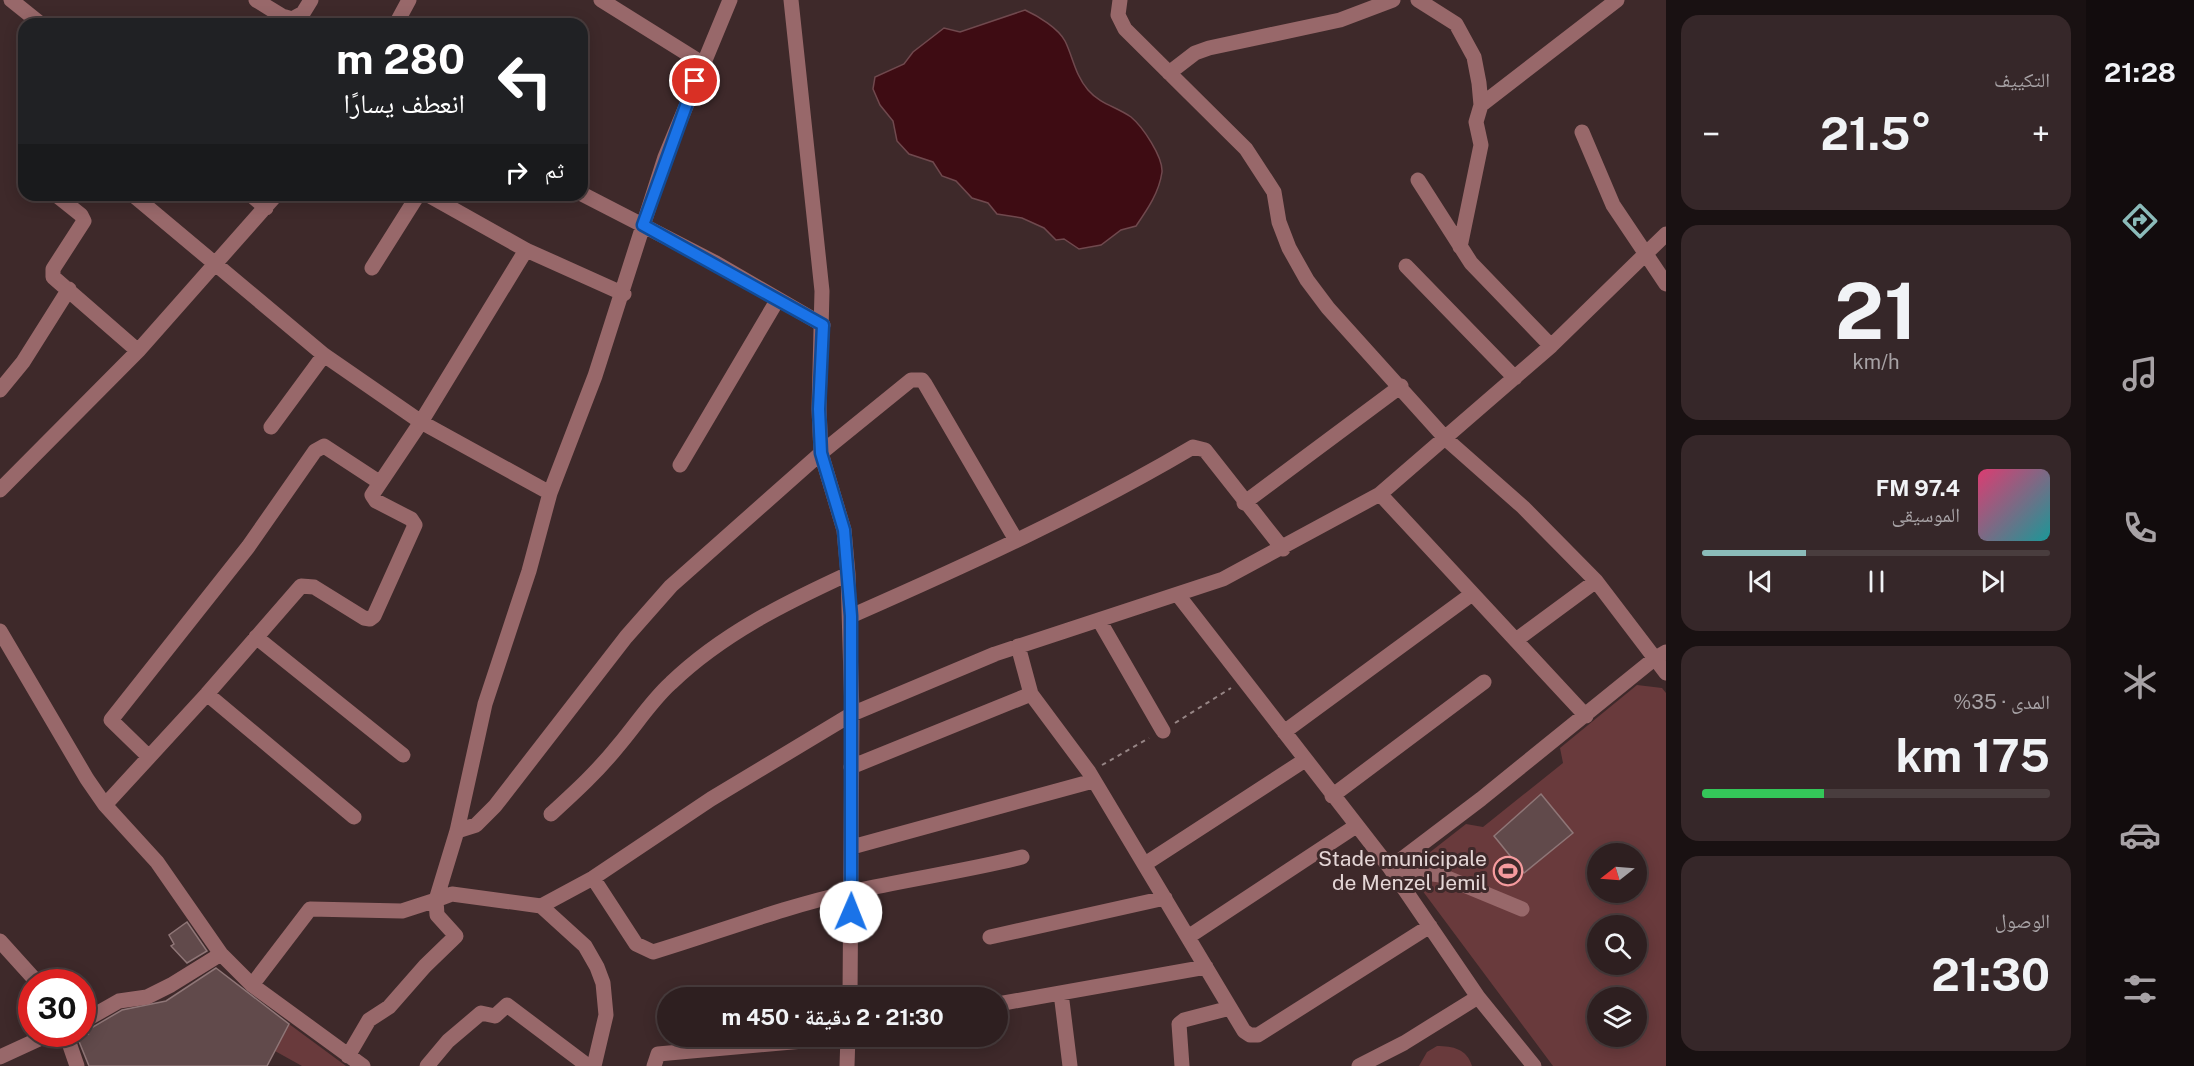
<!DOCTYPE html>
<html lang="ar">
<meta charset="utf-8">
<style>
body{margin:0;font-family:"Public Sans","Noto Naskh Arabic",sans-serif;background:#362729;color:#f1f3f6;direction:rtl;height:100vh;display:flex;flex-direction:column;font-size:22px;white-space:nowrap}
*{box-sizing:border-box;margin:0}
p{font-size:20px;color:#a7a2a5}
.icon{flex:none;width:33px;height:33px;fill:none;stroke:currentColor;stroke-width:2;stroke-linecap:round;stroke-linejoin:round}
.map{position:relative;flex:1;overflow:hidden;direction:ltr}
.panel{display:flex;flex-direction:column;gap:15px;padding:15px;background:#191112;width:420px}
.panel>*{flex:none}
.banner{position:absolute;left:18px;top:18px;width:570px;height:183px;border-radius:18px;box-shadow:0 3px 15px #0003,0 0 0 2px #493d3e;direction:rtl;background:#202124;color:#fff;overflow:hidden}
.needle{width:39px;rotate:253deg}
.buttons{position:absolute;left:1587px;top:843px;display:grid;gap:12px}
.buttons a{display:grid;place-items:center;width:60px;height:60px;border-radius:50%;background:#2e1f20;box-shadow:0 3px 15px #0003,0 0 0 2px #493d3e;font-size:30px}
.speed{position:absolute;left:18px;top:969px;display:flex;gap:12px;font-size:30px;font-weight:700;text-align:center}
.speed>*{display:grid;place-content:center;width:78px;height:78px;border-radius:50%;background:#2e1f20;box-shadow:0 3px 15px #0003,0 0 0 2px #493d3e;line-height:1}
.speed .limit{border:9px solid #d22;background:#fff;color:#111}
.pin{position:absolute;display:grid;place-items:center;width:51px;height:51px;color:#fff;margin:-26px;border:3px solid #fff;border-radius:50%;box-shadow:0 2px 6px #0007}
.me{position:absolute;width:66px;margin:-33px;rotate:1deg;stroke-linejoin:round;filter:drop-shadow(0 0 4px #0008)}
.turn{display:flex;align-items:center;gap:21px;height:126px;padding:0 24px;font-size:27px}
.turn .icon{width:78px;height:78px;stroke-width:2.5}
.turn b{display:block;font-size:42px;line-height:51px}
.then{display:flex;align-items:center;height:57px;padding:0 24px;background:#0003;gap:12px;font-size:22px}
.big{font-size:45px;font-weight:700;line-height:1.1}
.panel .card{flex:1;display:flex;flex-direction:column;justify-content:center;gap:9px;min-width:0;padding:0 21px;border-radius:18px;background:#362729}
.panel .dial{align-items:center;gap:0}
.dial b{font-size:78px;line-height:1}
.song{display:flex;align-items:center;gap:18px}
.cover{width:72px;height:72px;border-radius:9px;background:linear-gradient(135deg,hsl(340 70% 55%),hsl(180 70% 35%))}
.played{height:6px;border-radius:3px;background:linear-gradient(90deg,#8bbbb9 30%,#493d3e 30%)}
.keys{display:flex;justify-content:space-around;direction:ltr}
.heat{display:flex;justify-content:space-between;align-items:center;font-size:33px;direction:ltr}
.charge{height:9px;border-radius:4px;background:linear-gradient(90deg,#34c759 35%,#493d3e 0)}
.trip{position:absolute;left:657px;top:987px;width:351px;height:60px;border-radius:30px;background:#2e1f20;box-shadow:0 3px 15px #0003,0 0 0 2px #493d3e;font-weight:700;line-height:60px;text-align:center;direction:rtl}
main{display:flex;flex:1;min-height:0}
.dock{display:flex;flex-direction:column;width:108px;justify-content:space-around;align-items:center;background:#120c0d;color:#a7a2a5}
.dock .icon{width:42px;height:42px}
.dock .current{color:#8bbbb9}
.dock b{font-size:27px;color:#f1f3f6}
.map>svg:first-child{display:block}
</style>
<main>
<nav class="dock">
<b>21:28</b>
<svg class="icon current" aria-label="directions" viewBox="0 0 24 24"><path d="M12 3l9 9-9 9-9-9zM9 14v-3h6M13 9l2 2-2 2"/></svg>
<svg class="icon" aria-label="music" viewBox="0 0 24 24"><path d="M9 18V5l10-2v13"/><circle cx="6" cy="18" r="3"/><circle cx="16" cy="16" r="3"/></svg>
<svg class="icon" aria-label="phone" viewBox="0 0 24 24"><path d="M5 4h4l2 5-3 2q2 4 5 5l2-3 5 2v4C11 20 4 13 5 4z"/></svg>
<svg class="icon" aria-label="climate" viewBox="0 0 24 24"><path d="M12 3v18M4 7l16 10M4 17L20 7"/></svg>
<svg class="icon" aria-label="car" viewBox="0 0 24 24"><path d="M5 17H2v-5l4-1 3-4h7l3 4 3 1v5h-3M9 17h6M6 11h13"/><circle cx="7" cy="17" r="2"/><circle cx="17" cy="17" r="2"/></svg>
<svg class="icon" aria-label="filters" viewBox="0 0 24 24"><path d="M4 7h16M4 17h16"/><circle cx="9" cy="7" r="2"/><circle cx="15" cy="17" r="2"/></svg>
</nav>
<section class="panel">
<div class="card"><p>التكييف</p>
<div class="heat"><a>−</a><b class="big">21.5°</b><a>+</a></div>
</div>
<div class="card dial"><b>21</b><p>km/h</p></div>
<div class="card">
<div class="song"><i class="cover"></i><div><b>97.4 FM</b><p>الموسيقى</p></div></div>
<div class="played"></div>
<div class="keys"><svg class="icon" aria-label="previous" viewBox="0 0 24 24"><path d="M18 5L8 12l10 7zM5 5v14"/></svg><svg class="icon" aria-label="pause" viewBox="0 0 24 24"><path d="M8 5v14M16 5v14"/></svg><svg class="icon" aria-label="next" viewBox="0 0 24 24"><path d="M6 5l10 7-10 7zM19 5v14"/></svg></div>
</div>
<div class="card"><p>المدى · 35%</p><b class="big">175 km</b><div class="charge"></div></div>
<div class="card"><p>الوصول</p><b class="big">21:30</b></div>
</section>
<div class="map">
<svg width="1666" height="1066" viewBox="0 0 1666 1066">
<rect width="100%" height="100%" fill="#3e292a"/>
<path fill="#693a3c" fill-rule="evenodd" d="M1637,685L1662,688L1666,693V1066H1553L1416,882L1420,860L1466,824L1483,827L1563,763L1560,748ZM1598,854H1636V892H1598ZM1598,926H1636V964H1598ZM1598,998H1636V1036H1598Z
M289,1024L346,1066H302L275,1051Z
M1437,1046C1453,1046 1467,1049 1472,1066H1419L1427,1052Z"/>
<path fill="#3e0c13" stroke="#70494e" stroke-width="1.5" d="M1025,10C1038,16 1058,28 1065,41C1073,57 1075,75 1088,90C1100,104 1117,107 1131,117C1143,127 1163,157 1162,172C1159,193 1147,210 1136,226L1121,230L1101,245L1079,249L1064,239L1056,240L1044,228L1022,218L997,214L988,203L972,198L956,181L942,176L933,162L909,154L897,141L893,121L880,105L873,89L875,77L904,64L913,52L944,28L960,32Z"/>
<path fill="#614a4b" stroke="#8f7677" stroke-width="1.5" d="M1541,794L1573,833L1524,873L1494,836Z
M187,922L207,951L187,963L171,946L174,944L169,935Z
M216,968L289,1024L267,1066H89L76,1034H88L86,1031L122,1010L166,1001Z"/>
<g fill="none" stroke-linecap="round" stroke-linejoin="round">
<path stroke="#968585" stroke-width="2" stroke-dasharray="4.5 4.5" stroke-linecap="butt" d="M1175,723L1231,688
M1102,765L1149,738"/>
<path stroke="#98686a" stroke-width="15" d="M11,0L41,24
M256,0L282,16L292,19L303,13L311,0
M601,0L702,63
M791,0L822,291L819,409L821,453L844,530L848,574L852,714L850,998
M1120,0L1118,15L1125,29L1246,149L1274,192L1279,222L1289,248L1307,280L1328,308L1446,439L1523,507L1596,581L1666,673
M1418,0L1456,24L1474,57L1479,83L1481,105L1476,122L1481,145L1460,247
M396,24L409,0
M1169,73L1195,53L1209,48L1340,20L1393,0
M1481,105L1617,0
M1582,132L1613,205L1666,284
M1418,180L1471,263L1551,346
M582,194L716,263L823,325
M56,195L81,215L84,221L53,269V277L138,351
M133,195L324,355L421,422L550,493
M251,195L266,208
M428,195L526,250L624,294
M1406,266L1515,378
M372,268L418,195
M0,390L23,362L69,289
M271,427L324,355
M680,465L778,299
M0,490L138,351L276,195
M1380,494L1586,716
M1244,503L1401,386
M1178,595L1390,868L1478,997L1534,1066
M851,616C967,565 1083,512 1193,447L1205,450L1283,549
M1099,620L1163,731
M0,631L87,779L105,805L157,862L221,954L252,985L363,1066
M256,637L403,755
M1516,640L1596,581
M1018,646L1031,694L1089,772L1244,1031L1250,1035H1258L1430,926
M207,694L354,817
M1284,732L1472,594
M149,757L111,720L248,547L315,451L324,446L379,482
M851,767L1031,694
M1332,796L1484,682
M105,805L207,694L301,586L314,587L364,618L370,619L374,616L415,525L411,519L376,501L372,495L421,422L526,250
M551,814C575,792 598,771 618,746C636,725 651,701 671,683C722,634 785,603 848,574
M457,831L476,825L495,806L626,637L671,586L821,453L911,380H922L925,384L1016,540
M852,847L1093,781
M1145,864L1305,760
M1390,868L1481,799L1654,659L1666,652
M1390,868L1440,875L1522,909
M593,878L636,944L653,952C719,932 783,907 851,892C908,879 966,871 1022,857
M541,906L593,878L711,799L852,714L995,654L1223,579L1380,494L1551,346L1666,234
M990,937L1165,898
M1188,937L1356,826
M0,941L37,982
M252,985L310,909L402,911L436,900L457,831L485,704L529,571L550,493L595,376L665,157L730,0
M1061,993L1070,1066
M998,1004L1206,967
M82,1022L119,1001L147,997L171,985L221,954
M66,1034L77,1066
M348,1056L369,1020L389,1007L425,966L456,936L437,915L436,900L452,894L541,906L585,946L597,967L603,983L606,1015L594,1066
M0,1057L50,1034
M427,1066L448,1041L481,1013L495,1016L507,1005L588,1066
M654,1066L658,1054L848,1037
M847,1066L848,1036
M1182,1066L1179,1024L1184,1020L1230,1008
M1359,1066L1404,1043L1478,997"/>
</g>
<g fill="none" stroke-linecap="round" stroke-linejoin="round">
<g stroke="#114b97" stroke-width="15">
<path id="route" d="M695,81L643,225L823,325L819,409L821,453L844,530L851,616V912"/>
</g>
<use href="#route" stroke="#1a73e8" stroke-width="10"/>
</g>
<defs>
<g id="stadium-ring" transform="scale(1.5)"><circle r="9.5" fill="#3e292a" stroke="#f59b9e" stroke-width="1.5"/><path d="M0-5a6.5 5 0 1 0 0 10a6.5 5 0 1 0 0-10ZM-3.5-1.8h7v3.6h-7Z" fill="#f59b9e"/></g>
</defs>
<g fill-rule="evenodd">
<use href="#stadium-ring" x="1508" y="871"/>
</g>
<g text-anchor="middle" stroke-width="6" stroke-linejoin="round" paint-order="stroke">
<g font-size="21" fill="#e4d6d6" stroke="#3e292a" text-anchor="end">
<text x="1487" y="866">Stade municipale<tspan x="1487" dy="24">de Menzel Jemil</tspan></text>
</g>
</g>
</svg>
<div class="buttons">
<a><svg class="needle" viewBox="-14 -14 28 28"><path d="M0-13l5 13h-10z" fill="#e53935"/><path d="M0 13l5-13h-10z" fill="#a7a2a5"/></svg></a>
<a><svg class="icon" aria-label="search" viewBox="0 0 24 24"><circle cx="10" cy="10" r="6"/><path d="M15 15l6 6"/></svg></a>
<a><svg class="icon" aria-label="layers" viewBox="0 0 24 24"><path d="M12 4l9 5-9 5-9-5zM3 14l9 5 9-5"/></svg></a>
</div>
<div class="speed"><div class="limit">30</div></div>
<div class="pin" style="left:695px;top:81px;background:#d93025"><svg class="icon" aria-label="arrive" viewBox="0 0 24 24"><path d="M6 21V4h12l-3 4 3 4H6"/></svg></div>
<svg class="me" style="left:851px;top:912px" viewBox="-20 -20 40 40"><circle r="19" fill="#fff"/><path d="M0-13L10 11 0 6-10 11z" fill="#1a73e8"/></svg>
<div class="trip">21:30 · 2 دقيقة · 450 m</div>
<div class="banner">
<div class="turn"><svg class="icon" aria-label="left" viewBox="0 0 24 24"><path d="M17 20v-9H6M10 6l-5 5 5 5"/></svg><div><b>280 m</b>انعطف يسارًا</div></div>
<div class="then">ثم<svg class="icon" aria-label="right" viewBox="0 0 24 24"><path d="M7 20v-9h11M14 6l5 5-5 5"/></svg></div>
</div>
</div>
</main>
